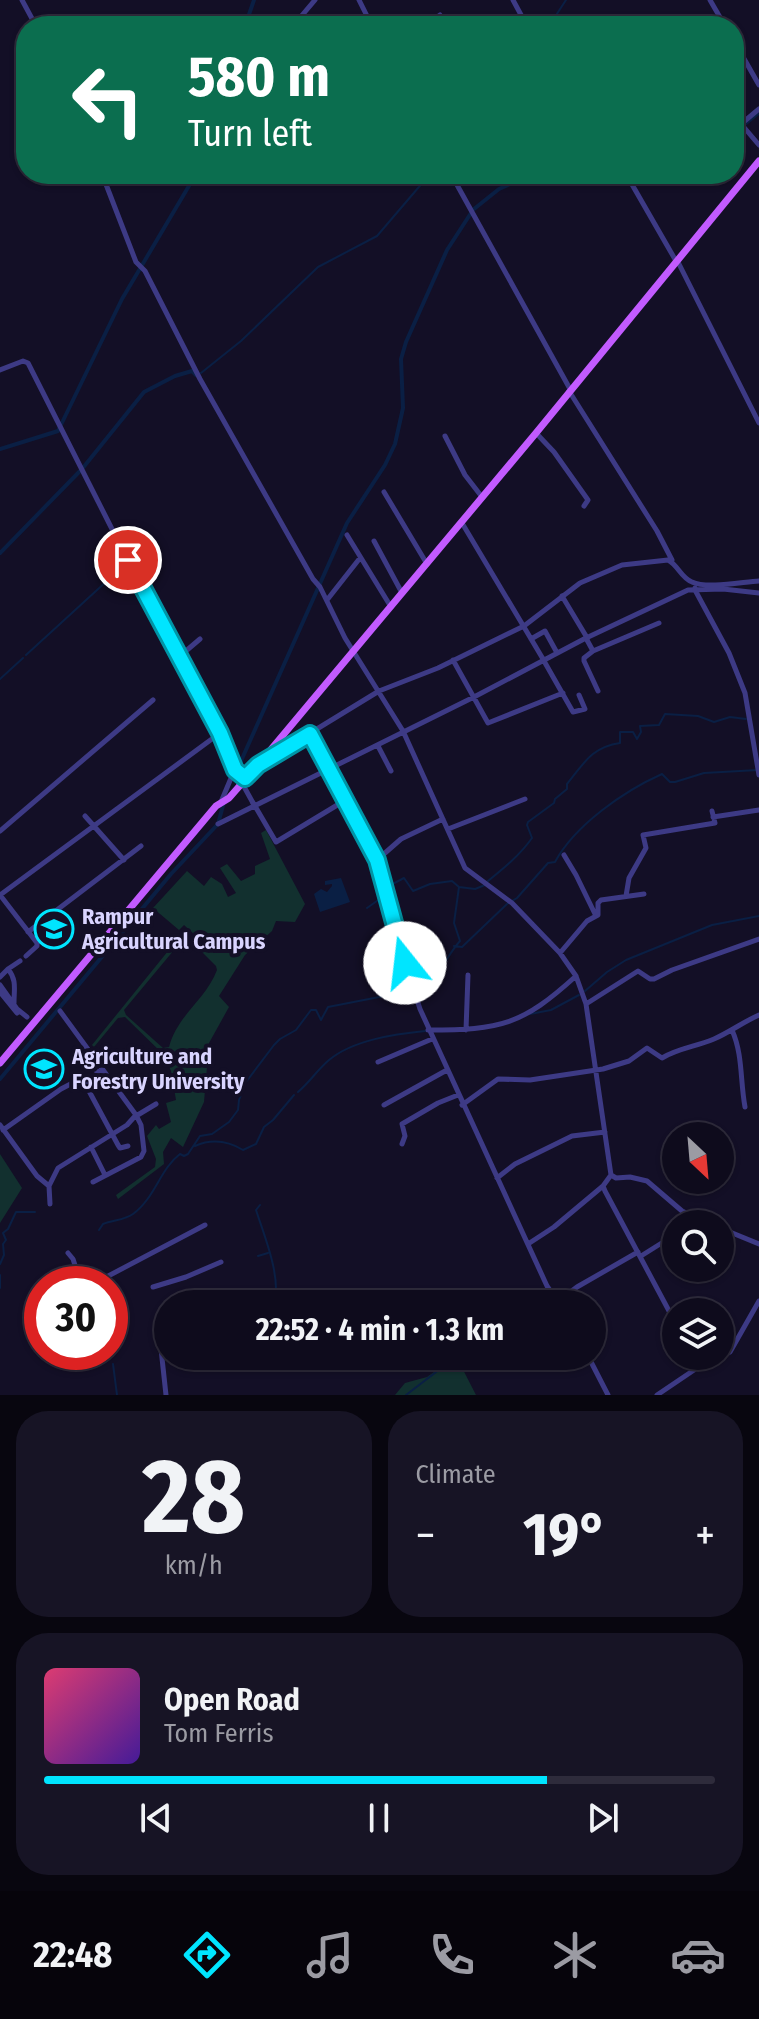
<!DOCTYPE html>
<meta charset="utf-8">
<style>
body{margin:0;font-family:"Fira Sans Condensed",sans-serif;background:#171425;color:#f1f3f6;height:100vh;display:flex;flex-direction:column;font-size:30px;white-space:nowrap}
*{box-sizing:border-box;margin:0}
p{font-size:26px;color:#9b9ba3}
.icon{flex:none;width:44px;height:44px;fill:none;stroke:currentColor;stroke-width:2;stroke-linecap:round;stroke-linejoin:round}
.map{position:relative;height:1395px;overflow:hidden}
.sheet{display:flex;flex-direction:column;gap:16px;padding:16px;background:#08060f;flex:1}
.sheet>*{flex:none}
.top-card{position:absolute;left:16px;top:16px;width:728px;height:168px;border-radius:32px;box-shadow:0 2px 6px #0004,0 0 0 2px #2e2b3b;background:#0b6e4f;color:#fff;overflow:hidden}
.needle{width:52px;rotate:154deg}
.fabs{position:absolute;left:662px;top:1122px;display:grid;gap:16px}
.fabs a{display:grid;place-items:center;width:72px;height:72px;border-radius:50%;background:#0e0b1c;box-shadow:0 2px 6px #0004,0 0 0 2px #2e2b3b;font-size:40px}
.speed{position:absolute;left:24px;top:1266px;display:flex;gap:16px;font-size:40px;font-weight:700;text-align:center}
.speed>*{display:grid;place-content:center;width:104px;height:104px;border-radius:50%;background:#0e0b1c;box-shadow:0 2px 6px #0004,0 0 0 2px #2e2b3b;line-height:1}
.speed .limit{border:12px solid #d22;background:#fff;color:#111}
.pin{position:absolute;display:grid;place-items:center;width:68px;height:68px;color:#fff;margin:-34px;border:4px solid #fff;border-radius:50%;box-shadow:0 2px 8px #0007}
.me{position:absolute;width:88px;margin:-44px;rotate:344deg;stroke-linejoin:round;filter:drop-shadow(0 0 6px #0008)}
.turn{display:flex;align-items:center;gap:28px;height:168px;padding:0 40px;font-size:36px}
.turn .icon{width:104px;height:104px;stroke-width:2.5}
.turn b{display:block;font-size:56px;line-height:68px}
.big{font-size:60px;font-weight:700;line-height:1.1}
.sheet .widget{flex:1;display:flex;flex-direction:column;justify-content:center;gap:12px;min-width:0;padding:0 28px;border-radius:32px;background:#171425}
.sheet .dial{align-items:center;gap:0}
.dial b{font-size:104px;line-height:1}
.song{display:flex;align-items:center;gap:24px}
.cover{width:96px;height:96px;border-radius:12px;background:linear-gradient(135deg,hsl(340 70% 55%),hsl(260 70% 35%))}
.played{height:8px;border-radius:4px;background:linear-gradient(90deg,#00e5ff 75%,#2e2b3b 75%)}
.keys{display:flex;justify-content:space-around;direction:ltr}
.heat{display:flex;justify-content:space-between;align-items:center;font-size:44px;direction:ltr}
.sheet .tiles{flex:1;display:grid;gap:16px;grid-template-columns:1fr 1fr}
.widget:last-child{grid-column:span 2}
.trip{position:absolute;left:154px;top:1290px;width:452px;height:80px;border-radius:40px;background:#0e0b1c;box-shadow:0 2px 6px #0004,0 0 0 2px #2e2b3b;font-weight:700;line-height:80px;text-align:center}
.tabs{display:flex;height:128px;justify-content:space-around;align-items:center;background:#06040b;color:#9b9ba3}
.tabs .icon{width:56px;height:56px}
.tabs .active{color:#00e5ff}
.tabs b{font-size:36px;color:#f1f3f6}
.map>svg:first-child{display:block}
</style>
<div class="map">
<svg width="759" height="1395" viewBox="0 0 759 1395">
<rect width="100%" height="100%" fill="#130f26"/>
<path fill="#12302f" d="M266,830L305,904L295,922L276,921L272,931L245,955L219,996L229,1007L209,1043L204,1102L183,1147L171,1138L163,1152L164,1164L118,1199L116,1195L155,1167L156,1159L147,1136L156,1125L159,1129L171,1122L166,1103L176,1100L171,1071L164,1055L125,1017L118,1018L94,1047L92,1045L181,935L184,938L124,1010L126,1015L163,1048L169,1047C178,1014 205,1001 217,970L216,966L190,940L194,934L184,925L179,930L153,908L187,871L204,886L211,877L222,884L228,897L236,893L220,868L227,864L241,881L255,874V866L270,859L261,833Z
M0,1154L22,1188L0,1223Z
M456,1356L476,1395H395L405,1383L427,1377Z"/>
<path fill="#0a1f44" d="M341,878L350,902L320,912L314,894L321,889L327,892L332,886V884L325,885V881Z"/>
<g fill="none" stroke-linecap="round" stroke-linejoin="round">
<path stroke="#0a1f44" stroke-width="2" d="M549,26L566,0
M201,373L241,341L318,267L377,236L430,174
M26,655L120,569
M0,679L23,658
M488,881C504,868 520,855 532,838L527,825L528,822L554,803L555,799L567,789V784C584,763 592,747 620,743V732H633L637,739L641,732L640,726L659,725L665,714L698,716L714,722L730,717L746,719
M387,887L404,878L413,891L430,884L452,881L459,887
M367,908L384,896
M454,946L462,947L507,904L517,898L548,863L555,862C575,825 624,791 662,774L670,782H675L704,773L758,770
M416,989C444,974 443,960 460,941L454,923L459,887L475,889L485,885
M585,991L607,972L626,960L712,925L759,916
M530,1014L551,1010L579,995
M298,1092C310,1082 317,1070 329,1060C353,1040 395,1034 425,1031
M195,1146C211,1139 228,1141 243,1150L256,1144L264,1127L273,1120L294,1095
M260,1205L256,1210C264,1235 282,1278 274,1304
M99,1230L103,1224C113,1220 125,1220 133,1214C155,1198 160,1169 180,1154L184,1156L188,1154L200,1136L212,1134L229,1122L238,1110L239,1100L246,1082L274,1045L280,1039L296,1030L311,1010H316L321,1020L328,1007L410,991
M258,1256L268,1253
M0,1264L4,1255L3,1244L6,1240L3,1233L8,1229L16,1212H35
M0,1275V1288
M269,1356V1359
M113,1364L117,1395
M406,1395L457,1356"/>
<path stroke="#0a1f44" stroke-width="4" d="M245,26L254,0
M734,133L757,114
M474,209L499,189L532,174
M0,449L58,431L122,299L196,174
M82,469L144,392L175,376L192,371L196,375
M0,553L80,471
M233,779L347,523L385,465L395,444L403,408L401,359L406,342L447,250L471,213
M0,1079L171,874L218,824L224,802"/>
<path stroke="#3d3a85" stroke-width="5" d="M22,0L36,26
M359,0L372,26
M513,0L527,26
M710,0L725,26
M293,26L315,0
M426,26L440,15
M491,26L503,17
M714,26L722,20
M734,41L759,85
M742,125L759,145
M734,130L759,109
M102,174L136,262L145,271L200,379L313,579L320,587L345,638L403,731L465,868L512,903L560,953L576,976L586,1004L611,1175L616,1178L630,1177L647,1181L682,1211L709,1224
M451,174L570,389
M626,174L676,261
M677,260L759,423
M0,370L23,361L28,363L115,535L220,733L235,770L245,778
M569,391L657,531L672,560
M536,433L554,452L588,500L584,506
M445,436L465,475L482,497
M384,492L427,564
M462,523L543,659
M347,535L391,607
M374,541L402,593
M695,590L729,653L745,693L759,775
M562,596L586,636
M327,600L360,558
M531,639L545,631L556,651
M587,640L593,651L659,623
M593,651L584,658V661L598,691
M180,656L200,639
M453,660L488,723L563,693
M544,661L573,712L585,709L579,695
M310,734L327,768
M378,746L391,771
M263,762L379,691L438,668L524,626L580,583L622,565L668,560C678,565 681,578 692,582C707,589 742,582 759,581
M329,772L377,860L397,938L420,1009L547,1286L559,1304
M242,783L253,803
M221,802L234,771
M255,806L276,842L344,801
M85,816L124,860
M713,817L759,810
M218,824L474,697L584,639L688,590L723,589L759,593
M448,829L525,799
M0,831L153,700
M564,855L576,875L596,916
M377,860L401,839L443,819
M0,895L220,733
M0,895L37,943V946L26,956
M626,896L629,878L646,848L643,835L715,823L712,811
M28,932L141,846
M560,953L587,921L598,915V903L601,900L644,894
M8,969L20,961
M0,977L8,969C17,980 14,989 14,1003
M0,985L17,1009L27,1017
M0,992L17,1013
M586,1004L638,971L650,979H654L672,970L759,939
M428,1030C501,1030 522,1025 576,976
M466,1030L468,975
M732,1030C743,1055 740,1080 745,1107
M86,1053L95,1070L103,1074
M378,1062L432,1039
M86,1084L102,1074
M384,1105L447,1070
M462,1105L498,1079L530,1080L603,1069L629,1061L647,1048L662,1058C679,1048 695,1047 714,1039C730,1032 743,1022 759,1015
M136,1116L156,1104
M0,1125L37,1176L49,1186L50,1204
M3,1130L61,1089L82,1078L118,1145L120,1148L128,1146
M402,1144L405,1136L402,1124L438,1103L458,1095
M91,1147L105,1175
M611,1175L603,1186L605,1191L676,1324
M497,1178L515,1164L572,1136L605,1132
M93,1182L141,1157L144,1151L141,1125L137,1117
M49,1186L58,1168L127,1125L136,1115L60,1011
M689,1224L695,1218
M720,1228L759,1244
M528,1244L554,1227L603,1186
M68,1253L73,1259L81,1284
M641,1256L676,1234
M93,1284L205,1225
M153,1287L186,1277L221,1262
M558,1301L577,1287L638,1252
M158,1321L166,1395
M588,1356L608,1395
M692,1356L697,1368
M657,1395L697,1368L730,1352L759,1301"/>
<path stroke="#c25bff" stroke-width="7" d="M0,1063L216,806L229,798L258,765L536,433L759,161"/>
<path stroke="#3d3a85" stroke-width="5" d="M695,590V588
M586,636L587,640
M543,659L544,661
M327,768L329,772
M253,803L255,806"/>
</g>
<g fill="none" stroke-linecap="round" stroke-linejoin="round">
<g stroke="#0095a6" stroke-width="20">
<path id="route" d="M128,560L220,733L235,770L245,778L258,765L310,734L377,860L405,963"/>
</g>
<use href="#route" stroke="#00e5ff" stroke-width="14"/>
</g>
<defs>
<g id="university-ring" transform="scale(2)"><circle r="9.5" fill="#130f26" stroke="#00e5ff" stroke-width="1.5"/><path d="M0-5L7-2L0 1L-7-2ZM-4 1L0 2.5L4 1V4Q0 6-4 4Z" fill="#00e5ff"/></g>
</defs>
<g fill-rule="evenodd">
<use href="#university-ring" x="54" y="929"/>
<use href="#university-ring" x="44" y="1069"/>
</g>
<g text-anchor="middle" stroke-width="8" stroke-linejoin="round" paint-order="stroke">
<g font-size="22" font-weight="bold" fill="#d9d4ff" stroke="#130f26" text-anchor="start">
<text x="82" y="924">Rampur<tspan x="82" dy="25">Agricultural Campus</tspan></text>
<text x="72" y="1064">Agriculture and<tspan x="72" dy="25">Forestry University</tspan></text>
</g>
</g>
</svg>
<div class="fabs">
<a><svg class="needle" viewBox="-14 -14 28 28"><path d="M0-13l5 13h-10z" fill="#e53935"/><path d="M0 13l5-13h-10z" fill="#9b9ba3"/></svg></a>
<a><svg class="icon" aria-label="search" viewBox="0 0 24 24"><circle cx="10" cy="10" r="6"/><path d="M15 15l6 6"/></svg></a>
<a><svg class="icon" aria-label="layers" viewBox="0 0 24 24"><path d="M12 4l9 5-9 5-9-5zM3 14l9 5 9-5"/></svg></a>
</div>
<div class="speed"><div class="limit">30</div></div>
<div class="pin" style="left:128px;top:560px;background:#d93025"><svg class="icon" aria-label="arrive" viewBox="0 0 24 24"><path d="M6 21V4h12l-3 4 3 4H6"/></svg></div>
<svg class="me" style="left:405px;top:963px" viewBox="-20 -20 40 40"><circle r="19" fill="#fff"/><path d="M0-13L10 11 0 6-10 11z" fill="#00e5ff"/></svg>
<div class="trip">22:52 · 4 min · 1.3 km</div>
<div class="top-card">
<div class="turn"><svg class="icon" aria-label="left" viewBox="0 0 24 24"><path d="M17 20v-9H6M10 6l-5 5 5 5"/></svg><div><b>580 m</b>Turn left</div></div>
</div>
</div>
<section class="sheet">
<div class="tiles">
<div class="widget dial"><b>28</b><p>km/h</p></div>
<div class="widget"><p>Climate</p>
<div class="heat"><a>−</a><b class="big">19°</b><a>+</a></div>
</div>
<div class="widget">
<div class="song"><i class="cover"></i><div><b>Open Road</b><p>Tom Ferris</p></div></div>
<div class="played"></div>
<div class="keys"><svg class="icon" aria-label="previous" viewBox="0 0 24 24"><path d="M18 5L8 12l10 7zM5 5v14"/></svg><svg class="icon" aria-label="pause" viewBox="0 0 24 24"><path d="M8 5v14M16 5v14"/></svg><svg class="icon" aria-label="next" viewBox="0 0 24 24"><path d="M6 5l10 7-10 7zM19 5v14"/></svg></div>
</div>
</div>
</section>
<nav class="tabs">
<b>22:48</b>
<svg class="icon active" aria-label="directions" viewBox="0 0 24 24"><path d="M12 3l9 9-9 9-9-9zM9 14v-3h6M13 9l2 2-2 2"/></svg>
<svg class="icon" aria-label="music" viewBox="0 0 24 24"><path d="M9 18V5l10-2v13"/><circle cx="6" cy="18" r="3"/><circle cx="16" cy="16" r="3"/></svg>
<svg class="icon" aria-label="phone" viewBox="0 0 24 24"><path d="M5 4h4l2 5-3 2q2 4 5 5l2-3 5 2v4C11 20 4 13 5 4z"/></svg>
<svg class="icon" aria-label="climate" viewBox="0 0 24 24"><path d="M12 3v18M4 7l16 10M4 17L20 7"/></svg>
<svg class="icon" aria-label="car" viewBox="0 0 24 24"><path d="M5 17H2v-5l4-1 3-4h7l3 4 3 1v5h-3M9 17h6M6 11h13"/><circle cx="7" cy="17" r="2"/><circle cx="17" cy="17" r="2"/></svg>
</nav>
